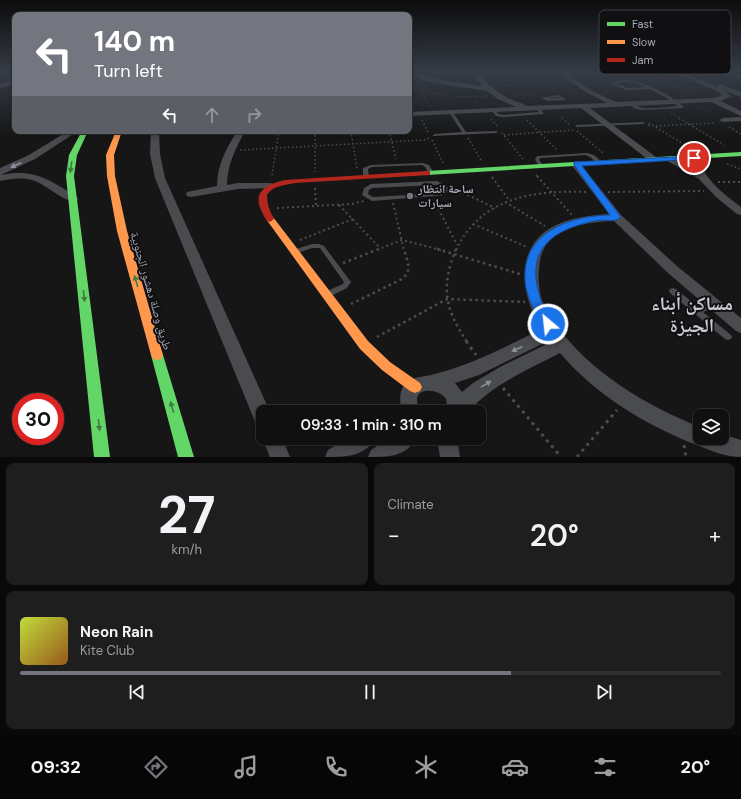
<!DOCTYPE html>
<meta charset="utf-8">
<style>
body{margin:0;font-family:"DM Sans","Noto Naskh Arabic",sans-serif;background:#1e1e1e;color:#f1f3f6;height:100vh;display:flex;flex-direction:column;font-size:15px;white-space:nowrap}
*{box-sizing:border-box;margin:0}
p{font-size:13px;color:#9c9d9f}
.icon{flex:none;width:22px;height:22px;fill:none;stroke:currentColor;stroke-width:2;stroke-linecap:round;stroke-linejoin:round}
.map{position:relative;height:457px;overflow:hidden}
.panel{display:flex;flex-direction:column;gap:6px;padding:6px;background:#090909;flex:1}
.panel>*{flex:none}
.banner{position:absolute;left:12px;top:12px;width:400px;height:122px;border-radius:8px;box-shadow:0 2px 6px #0003,0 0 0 1px #303030;background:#74767f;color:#fff;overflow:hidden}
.buttons{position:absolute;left:693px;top:409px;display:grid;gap:8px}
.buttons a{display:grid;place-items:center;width:36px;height:36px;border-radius:8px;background:#101010;box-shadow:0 2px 6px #0003,0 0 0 1px #303030;font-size:20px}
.speed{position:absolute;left:12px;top:393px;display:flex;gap:8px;font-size:20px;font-weight:700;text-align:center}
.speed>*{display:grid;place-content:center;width:52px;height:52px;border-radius:50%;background:#101010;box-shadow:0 2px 6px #0003,0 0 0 1px #303030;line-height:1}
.speed .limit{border:6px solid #d22;background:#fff;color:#111}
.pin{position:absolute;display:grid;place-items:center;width:34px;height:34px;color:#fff;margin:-17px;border:2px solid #fff;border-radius:50%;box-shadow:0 1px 4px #0007}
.me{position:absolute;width:44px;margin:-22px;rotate:332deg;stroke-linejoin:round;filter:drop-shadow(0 0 3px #0008)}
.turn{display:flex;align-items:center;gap:14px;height:84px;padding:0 16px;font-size:18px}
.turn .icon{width:52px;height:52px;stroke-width:2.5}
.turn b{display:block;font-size:28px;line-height:34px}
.lanes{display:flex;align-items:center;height:38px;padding:0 16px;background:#0003;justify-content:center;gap:20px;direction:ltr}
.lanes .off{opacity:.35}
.big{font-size:30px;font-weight:600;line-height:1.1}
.panel .card{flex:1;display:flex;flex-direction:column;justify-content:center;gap:6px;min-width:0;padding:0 14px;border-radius:8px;background:#1e1e1e}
.panel .dial{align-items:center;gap:0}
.dial b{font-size:52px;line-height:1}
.song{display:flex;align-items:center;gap:12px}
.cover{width:48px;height:48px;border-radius:6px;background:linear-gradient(135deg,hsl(70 70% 55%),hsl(30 70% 35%))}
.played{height:4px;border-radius:2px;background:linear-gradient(90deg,#74767f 70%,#303030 70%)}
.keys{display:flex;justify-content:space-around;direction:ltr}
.heat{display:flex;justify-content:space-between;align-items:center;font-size:22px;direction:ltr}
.panel .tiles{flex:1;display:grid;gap:6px;grid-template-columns:1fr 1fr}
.card:last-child{grid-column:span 2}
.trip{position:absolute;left:256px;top:405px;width:230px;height:40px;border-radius:8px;background:#101010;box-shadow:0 2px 6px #0003,0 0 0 1px #303030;font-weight:600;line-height:40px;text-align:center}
.dock{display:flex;height:64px;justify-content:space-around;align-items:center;background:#060606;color:#9c9d9f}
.dock .icon{width:28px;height:28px}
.dock .active{color:#74767f}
.dock b{font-size:18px;color:#f1f3f6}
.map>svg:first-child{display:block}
</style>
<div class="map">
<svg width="741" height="457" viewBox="0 0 741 457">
<rect width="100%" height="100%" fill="#161616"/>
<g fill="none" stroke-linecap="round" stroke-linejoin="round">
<path stroke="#4c4c51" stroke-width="1" stroke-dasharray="1 2" stroke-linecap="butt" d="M591,72L607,81
M615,72L621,75
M647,72L695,94
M648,79L671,77
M589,83L607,81
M547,84L554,90
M522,85L532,94L538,96
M498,86L563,82
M409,88L447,96L487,97
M665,88L678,87
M684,88L694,87
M417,90L427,85
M605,91L614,90
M422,92L430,106
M567,93H578
M515,95L532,94
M447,96L453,105
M474,97L479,104
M409,100L426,99
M700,107L717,117
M556,113L563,119
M671,113L681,119"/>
<path stroke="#4c4c51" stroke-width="1.5" stroke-dasharray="1.5 2.5" stroke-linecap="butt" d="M562,118L571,126
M679,118L724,145
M491,119L497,126
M422,120L429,134
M527,120L557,150
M649,123L690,148
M648,125L655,126L715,123
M729,127L741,134
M315,131V172
M351,131L357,169
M389,131L396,159
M577,131L603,153
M502,133L523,159
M504,135L574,130
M468,138L482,162
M432,140L443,163
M240,150L424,140L429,138
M727,164L741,169
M272,175L279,131
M536,175L538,177"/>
<path stroke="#4c4c51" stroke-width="2" stroke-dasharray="2 3" stroke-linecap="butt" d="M537,176L572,215
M492,177L509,200
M718,182H741
M315,188L316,206
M453,191L468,195L495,208
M608,192L704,191
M434,200L457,245
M505,202L545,226
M393,203L404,250
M339,205L380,248
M277,208L352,204L364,201
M473,224L527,247
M300,240L353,219
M377,250L402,240L441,250
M456,250C481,197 534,190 586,192"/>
<path stroke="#4c4c51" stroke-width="2.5" stroke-dasharray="2.5 3.5" stroke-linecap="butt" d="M437,249L520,274
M456,249C441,286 444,308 467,342
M343,263L379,249
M351,304L402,279C413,270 407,261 404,249
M377,337L447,299L525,302"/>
<path stroke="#4c4c51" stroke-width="3" stroke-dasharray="3 4.5" stroke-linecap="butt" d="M466,341L476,355
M503,388L561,457
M684,445L686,457
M577,457L617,410"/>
<path fill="#4a4b4f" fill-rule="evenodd" d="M567,72H579L560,75L558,74Z
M621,80C641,79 670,94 684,107L682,108L644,110L636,109L628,104V102C633,103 637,107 643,108C654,109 667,107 678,106L665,97L650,89L626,90L611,83ZM624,82H633L646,87L627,88L616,83Z
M558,95L566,99L564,100L548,101L541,98ZM557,97L560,98H547Z
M536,107H538L543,112V114L503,117L496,116L491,110L494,109L498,114L503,115L539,112L535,108Z
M450,111H452L466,132L496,131L498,132L496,133L433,136V135L435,134L462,132L449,112Z
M643,122L645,123L644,124L577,127L575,126L577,125Z
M587,153L594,155L601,161V163H597L590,157L586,155L540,158L539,160L544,166L542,167H540L535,160L537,156H539Z
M423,163L429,165L434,173L433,174H429L425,167L422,165L372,167L368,169L369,177L368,178H364L363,177V168L371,165Z
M437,181L447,186L448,191L445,195L372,201L362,195L364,188L371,184ZM436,185L442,187V191L441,193L373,197L368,194L369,190L372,188Z
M312,244H319L324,246L351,282L347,288L331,296L328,297L325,296L324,294L325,292L343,284L344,282L320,248H312L295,254L292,252L293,250Z
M673,288L676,289L698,307L715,302L718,303L719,305L718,307L703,312L731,335L732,337L731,339L728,340L725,339L670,293L669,291L670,289Z"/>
<path fill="#4a4b4f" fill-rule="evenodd" d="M409,72H417L440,80L482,86L472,72H478C490,88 505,99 524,104L525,106L607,103L586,92L556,72H564L590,90L616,102L712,98L722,96L719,92L673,72H682L717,87L718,85L720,84L741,92V97L725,91L731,96L721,101L741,111V116L711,102L590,108L656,157L658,159L653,162L650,161L581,108L409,116V112L516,107L498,99L487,91L430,82L419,78Z
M725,72H734L741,75V79Z
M15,80V84L0,88V84Z
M741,117V121L723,122L719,120L723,118Z
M68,131H78L35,159L1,175C34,168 50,180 77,197L78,199L77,201C65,204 45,183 32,180C21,177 11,179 0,181V168L29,155Z
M151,131H159L160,154L165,178L270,412H263V426L256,424L155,178L150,154Z
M237,131H245C236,148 227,165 227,185L238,183H270L274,184L275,186L274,188L238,189L191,197L187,196L186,194L187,192L217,186C217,166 226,149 237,131Z
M694,155L699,158C704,180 724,194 741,207V215L737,214L716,197L699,179L664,159L669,156L672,157L692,168L689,158Z
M576,161L579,162L621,215L678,267L741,318V333L736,331L668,273L614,221C587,222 545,227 540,261C538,274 538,284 541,297C544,307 551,317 557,326C591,373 647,406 700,427V438H722V434L741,440V457C725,457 709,450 694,444C644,424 596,395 560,353C527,370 493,384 468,412H447C447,408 447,403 446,399C441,390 418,386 417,399C417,403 419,408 420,412H402C400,402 398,391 406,383C415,376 425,377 435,374C473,364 507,346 542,329C521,297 513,250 552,227C569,218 590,215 609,214L571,164ZM550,340L551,342L500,367L473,383L462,392L455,383L479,375Z
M263,436V438H282L290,457H270L262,438Z
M347,438H375C366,457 344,457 325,457L328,450Z
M389,438H416C407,457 387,457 368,457L371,450Z
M437,438H457L460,457H440Z"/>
<path fill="#63d668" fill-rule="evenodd" d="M82,131H88L77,155L74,176L110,457H94L66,176L69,155Z
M741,152V156L427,175L423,173L427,171Z
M157,350L161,351L163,355L194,457H178L151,355L153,351Z"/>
<path fill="#ff974d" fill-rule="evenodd" d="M116,131H122L114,155L115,176L127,231L163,355L161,359L157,360L153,359L151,355L117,231L107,176L106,155Z
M270,216L273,217L368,341L390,362L420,383L422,387L420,391L415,393L410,391L382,370L360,349L266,219Z"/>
<path fill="#b3261e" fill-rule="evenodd" d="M427,171H430V175L295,183C285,185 272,186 267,195C267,205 270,211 274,219L270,222C265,220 264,216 262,212C251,191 268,184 285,180Z"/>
</g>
<defs><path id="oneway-solid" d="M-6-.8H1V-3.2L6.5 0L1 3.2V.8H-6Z"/></defs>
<g fill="#8b8e98">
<use href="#oneway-solid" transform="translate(16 165) rotate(155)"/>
<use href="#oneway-solid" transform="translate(517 349) rotate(155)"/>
<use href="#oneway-solid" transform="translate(486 384) rotate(-31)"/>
</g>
<g fill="#3e7d41">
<use href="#oneway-solid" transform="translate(71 167) rotate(98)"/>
<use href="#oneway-solid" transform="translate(136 281) rotate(-106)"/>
<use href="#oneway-solid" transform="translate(84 296) rotate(84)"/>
<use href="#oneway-solid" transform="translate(172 407) rotate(-106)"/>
<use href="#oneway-solid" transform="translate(99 425) rotate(84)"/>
</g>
<linearGradient id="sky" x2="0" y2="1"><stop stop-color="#0c0c0c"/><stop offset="0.53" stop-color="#363c47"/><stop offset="1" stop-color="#363c47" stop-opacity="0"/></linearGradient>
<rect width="741" height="136" fill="url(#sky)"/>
<path fill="#1a73e8" stroke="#114b97" d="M694,156H696V159L582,166L621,217C616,223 602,219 595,221C550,230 524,251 541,300C544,308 549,316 553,324L552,328L548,329L543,328C537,315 529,302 526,288C517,234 567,216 610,215L574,165V162Z"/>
<circle fill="#74767f" stroke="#101012" stroke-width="1.5" cx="410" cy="196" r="4"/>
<g text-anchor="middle" stroke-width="4" stroke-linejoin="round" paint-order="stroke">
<g font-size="12" font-weight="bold" fill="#a7aab7" stroke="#101012" text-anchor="start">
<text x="418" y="193">ساحة انتظار<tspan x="418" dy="14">سيارات</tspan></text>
</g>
<g font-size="12" fill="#a7aab7" stroke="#101012">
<text transform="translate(151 291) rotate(74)" y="4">طريق وصلة دهشور الجنوبية</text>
</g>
<g font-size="19" font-weight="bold" fill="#c8c9d3" stroke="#101012">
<text x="692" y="310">مساكن أبناء<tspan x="692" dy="22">الجيزة</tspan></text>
</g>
</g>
<rect x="599" y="10" width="132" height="64" rx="6" fill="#101012" stroke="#3d3e44" stroke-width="1"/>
<rect x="607" y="22" width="18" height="4" fill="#63d668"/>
<rect x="607" y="40" width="18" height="4" fill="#ff974d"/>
<rect x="607" y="58" width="18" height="4" fill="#b3261e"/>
<g font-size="11" fill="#a7aab7">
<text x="632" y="28">Fast</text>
<text x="632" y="46">Slow</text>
<text x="632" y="64">Jam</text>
</g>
</svg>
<div class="buttons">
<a><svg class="icon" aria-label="layers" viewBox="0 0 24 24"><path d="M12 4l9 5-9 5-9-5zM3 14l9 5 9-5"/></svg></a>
</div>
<div class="speed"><div class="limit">30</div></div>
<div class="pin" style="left:694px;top:158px;background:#d93025"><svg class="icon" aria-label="arrive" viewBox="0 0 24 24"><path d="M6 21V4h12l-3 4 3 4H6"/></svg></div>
<svg class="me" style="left:548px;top:324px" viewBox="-20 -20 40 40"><circle r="17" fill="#1a73e8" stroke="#fff" stroke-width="3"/><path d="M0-11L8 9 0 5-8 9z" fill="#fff"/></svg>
<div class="trip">09:33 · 1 min · 310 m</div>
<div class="banner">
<div class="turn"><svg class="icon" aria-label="left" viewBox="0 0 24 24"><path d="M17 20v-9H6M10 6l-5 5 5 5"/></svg><div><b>140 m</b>Turn left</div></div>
<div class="lanes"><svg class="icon" aria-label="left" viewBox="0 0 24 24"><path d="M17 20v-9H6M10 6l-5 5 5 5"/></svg><svg class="icon off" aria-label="ahead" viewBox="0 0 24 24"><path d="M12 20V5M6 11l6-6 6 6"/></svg><svg class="icon off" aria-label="right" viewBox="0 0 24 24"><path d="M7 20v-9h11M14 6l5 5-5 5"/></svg></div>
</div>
</div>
<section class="panel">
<div class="tiles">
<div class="card dial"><b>27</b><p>km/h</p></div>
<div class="card"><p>Climate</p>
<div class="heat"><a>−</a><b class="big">20°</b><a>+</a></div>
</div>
<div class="card">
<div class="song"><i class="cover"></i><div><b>Neon Rain</b><p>Kite Club</p></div></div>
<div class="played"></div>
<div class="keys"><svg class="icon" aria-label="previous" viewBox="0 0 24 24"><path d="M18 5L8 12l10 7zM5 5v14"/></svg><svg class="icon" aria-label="pause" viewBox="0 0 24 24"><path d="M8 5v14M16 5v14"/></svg><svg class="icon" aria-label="next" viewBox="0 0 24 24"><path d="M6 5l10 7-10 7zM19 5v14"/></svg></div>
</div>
</div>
</section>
<nav class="dock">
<b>09:32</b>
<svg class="icon active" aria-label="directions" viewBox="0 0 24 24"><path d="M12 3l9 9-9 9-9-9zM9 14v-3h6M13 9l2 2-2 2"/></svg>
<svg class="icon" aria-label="music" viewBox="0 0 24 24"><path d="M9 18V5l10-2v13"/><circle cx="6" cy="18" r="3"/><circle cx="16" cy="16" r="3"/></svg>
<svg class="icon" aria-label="phone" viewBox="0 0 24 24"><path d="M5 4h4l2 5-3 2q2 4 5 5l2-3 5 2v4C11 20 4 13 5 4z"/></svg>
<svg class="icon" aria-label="climate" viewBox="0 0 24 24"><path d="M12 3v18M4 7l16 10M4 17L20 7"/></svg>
<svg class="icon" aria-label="car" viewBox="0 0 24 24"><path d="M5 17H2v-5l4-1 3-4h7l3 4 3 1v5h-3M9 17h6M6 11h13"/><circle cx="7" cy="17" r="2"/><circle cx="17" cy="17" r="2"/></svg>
<svg class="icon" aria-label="filters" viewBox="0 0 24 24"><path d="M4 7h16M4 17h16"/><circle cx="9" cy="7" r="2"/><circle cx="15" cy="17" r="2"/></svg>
<b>20°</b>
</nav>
